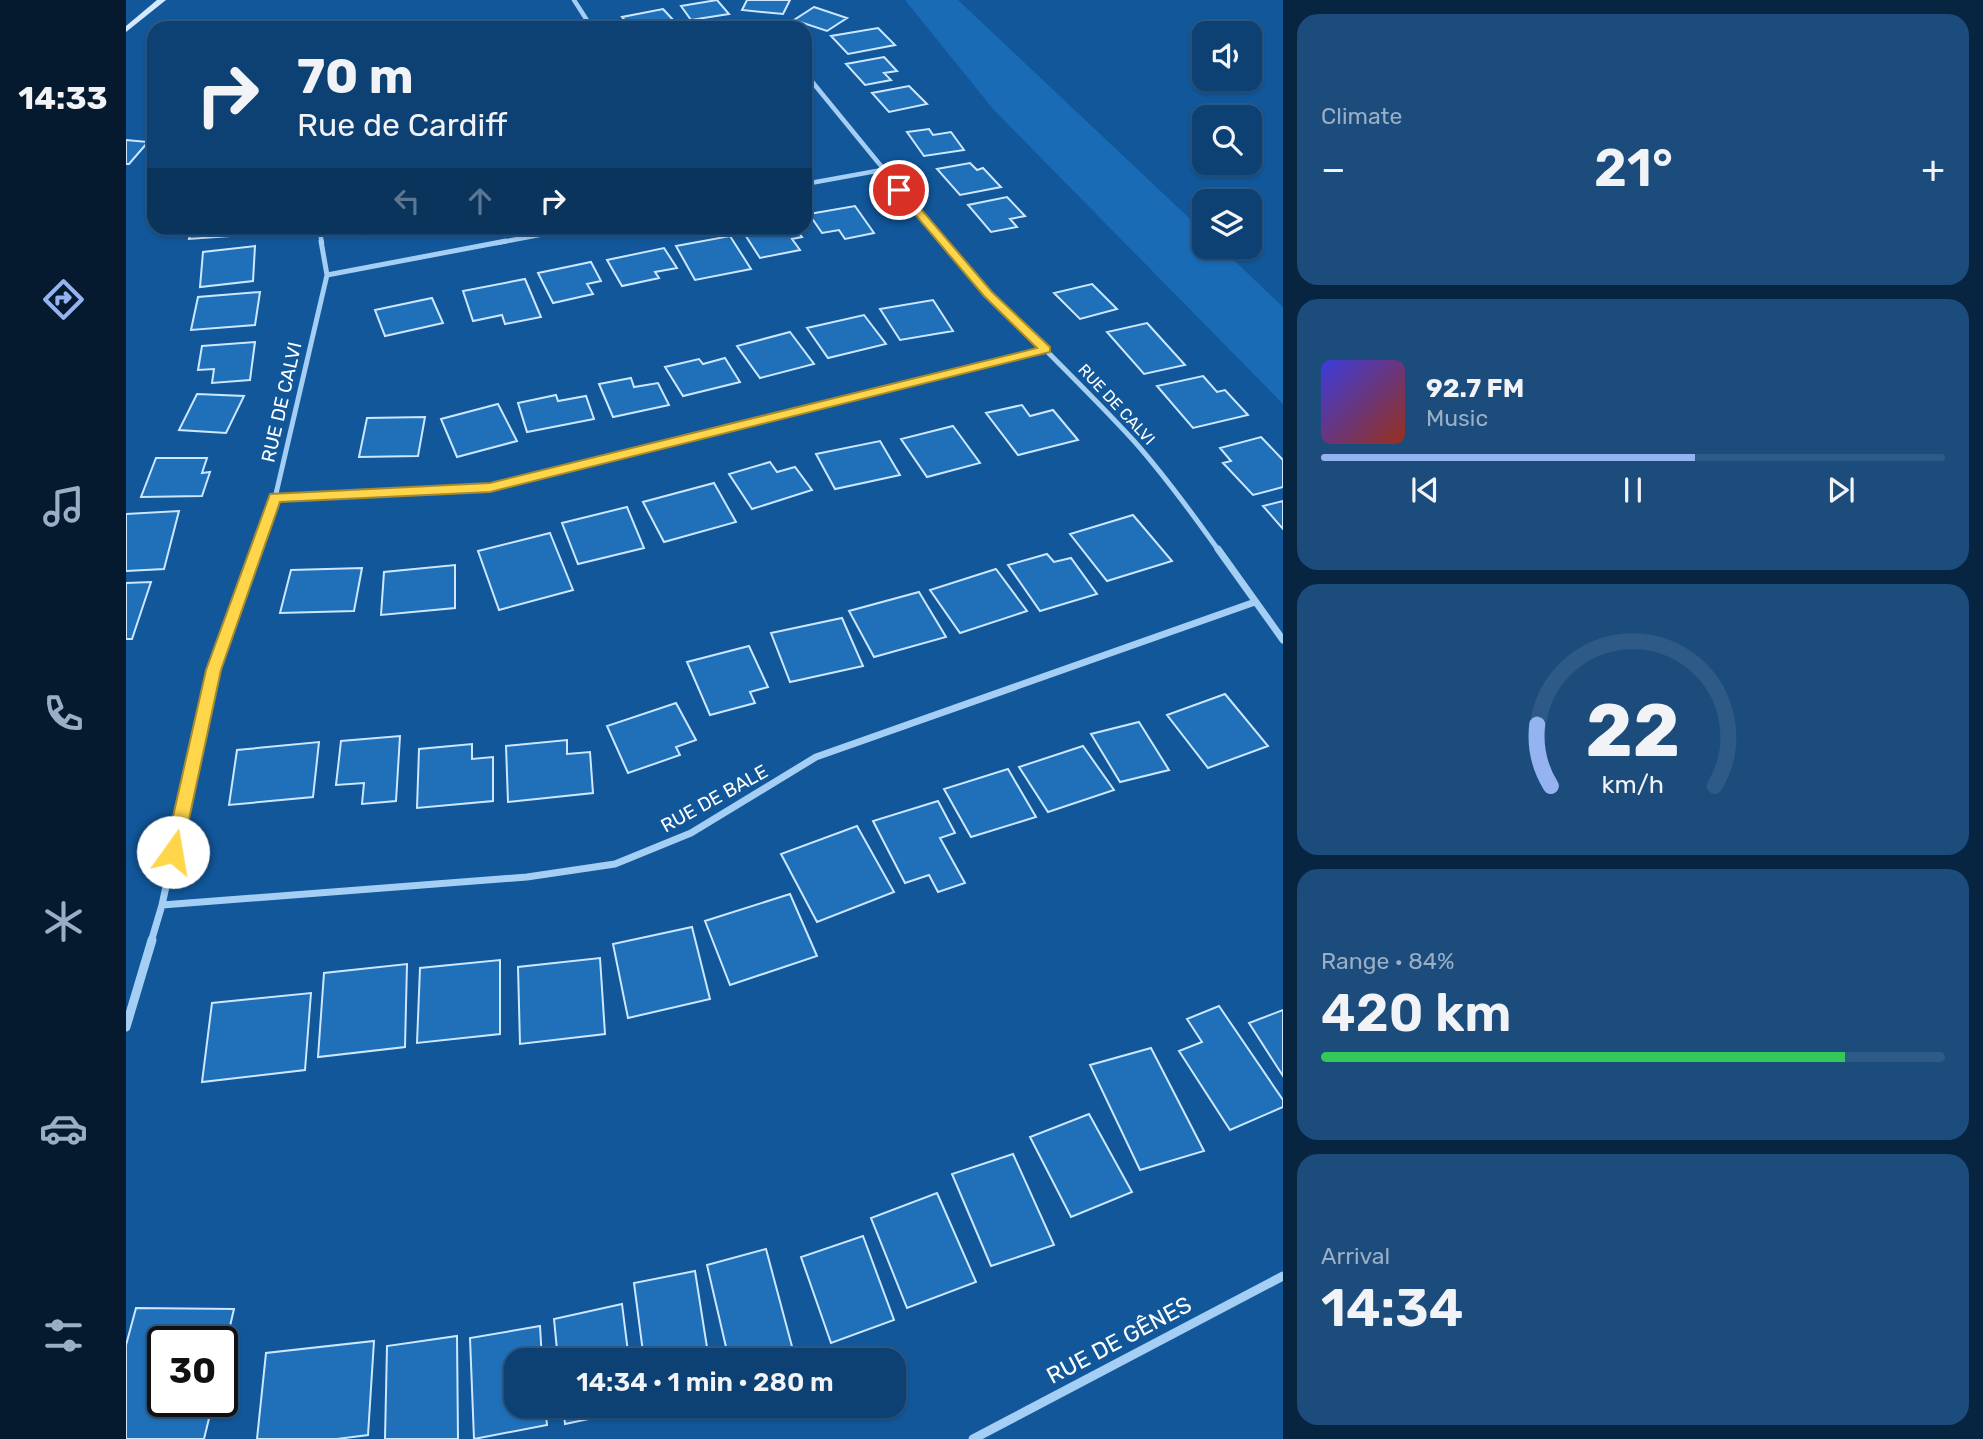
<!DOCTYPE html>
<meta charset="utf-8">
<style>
body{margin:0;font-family:Rubik,sans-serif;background:#1b4c7c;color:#f1f3f6;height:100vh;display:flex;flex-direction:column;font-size:26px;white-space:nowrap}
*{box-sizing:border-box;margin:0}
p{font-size:23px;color:#9aafc5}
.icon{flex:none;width:38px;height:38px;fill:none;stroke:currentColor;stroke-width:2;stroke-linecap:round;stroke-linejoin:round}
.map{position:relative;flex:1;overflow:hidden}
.panel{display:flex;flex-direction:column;gap:14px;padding:14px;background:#072440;width:700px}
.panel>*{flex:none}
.banner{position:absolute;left:21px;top:21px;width:665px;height:214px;border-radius:21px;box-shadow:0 2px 5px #0004,0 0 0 2px #2d5a86;background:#0d4174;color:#f1f3f6;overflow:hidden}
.buttons{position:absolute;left:1066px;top:21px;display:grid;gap:14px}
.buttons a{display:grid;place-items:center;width:70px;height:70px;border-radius:14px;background:#0d4174;box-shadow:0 2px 5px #0004,0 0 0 2px #2d5a86;font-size:35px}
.speed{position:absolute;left:21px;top:1326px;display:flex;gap:14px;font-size:35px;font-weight:700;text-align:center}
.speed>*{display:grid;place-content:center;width:91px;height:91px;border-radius:50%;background:#0d4174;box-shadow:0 2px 5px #0004,0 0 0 2px #2d5a86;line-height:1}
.speed .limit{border:4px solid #111;border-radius:10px;background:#fff;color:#111}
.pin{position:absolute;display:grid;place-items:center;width:60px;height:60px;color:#fff;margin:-30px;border:4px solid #fff;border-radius:50%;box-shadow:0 2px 7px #0007}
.me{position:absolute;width:77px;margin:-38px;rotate:13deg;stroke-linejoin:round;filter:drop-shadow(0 0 5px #0008)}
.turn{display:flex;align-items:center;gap:24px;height:147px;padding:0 35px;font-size:32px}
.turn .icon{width:91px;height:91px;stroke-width:2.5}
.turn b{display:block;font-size:49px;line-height:60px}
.lanes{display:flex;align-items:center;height:66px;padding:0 35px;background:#0003;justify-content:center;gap:35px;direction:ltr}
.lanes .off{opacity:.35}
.big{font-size:52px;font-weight:600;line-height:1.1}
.panel .card{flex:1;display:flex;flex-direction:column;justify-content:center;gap:10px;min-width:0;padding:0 24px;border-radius:21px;background:#1b4c7c}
.panel .dial{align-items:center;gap:0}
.dial svg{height:182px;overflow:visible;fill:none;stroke:#2d5a86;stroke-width:7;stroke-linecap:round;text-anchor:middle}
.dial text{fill:#f1f3f6;stroke:none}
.song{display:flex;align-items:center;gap:21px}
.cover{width:84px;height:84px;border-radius:10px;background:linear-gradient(135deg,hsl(240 70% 55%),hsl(10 70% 35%))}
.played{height:7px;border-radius:4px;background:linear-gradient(90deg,#95b2f1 60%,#2d5a86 60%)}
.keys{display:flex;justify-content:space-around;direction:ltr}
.heat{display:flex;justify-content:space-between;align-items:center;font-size:38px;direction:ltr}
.charge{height:10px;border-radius:5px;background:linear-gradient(90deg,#34c759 84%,#2d5a86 0)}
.trip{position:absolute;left:378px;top:1348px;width:402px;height:70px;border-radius:21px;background:#0d4174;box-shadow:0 2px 5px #0004,0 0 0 2px #2d5a86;font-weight:600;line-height:70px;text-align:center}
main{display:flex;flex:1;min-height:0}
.tabs{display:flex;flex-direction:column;width:126px;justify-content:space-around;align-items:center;background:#051a2e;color:#9aafc5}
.tabs .icon{width:49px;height:49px}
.tabs .on{color:#95b2f1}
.tabs b{font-size:32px;color:#f1f3f6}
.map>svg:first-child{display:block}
</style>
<main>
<nav class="tabs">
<b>14:33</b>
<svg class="icon on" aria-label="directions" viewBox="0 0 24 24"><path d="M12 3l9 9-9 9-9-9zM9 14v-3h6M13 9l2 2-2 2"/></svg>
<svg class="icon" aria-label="music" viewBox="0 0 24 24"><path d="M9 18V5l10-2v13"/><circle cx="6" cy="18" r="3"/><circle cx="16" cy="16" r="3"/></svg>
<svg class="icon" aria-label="phone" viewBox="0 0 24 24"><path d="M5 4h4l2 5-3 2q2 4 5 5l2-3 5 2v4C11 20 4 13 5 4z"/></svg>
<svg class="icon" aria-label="climate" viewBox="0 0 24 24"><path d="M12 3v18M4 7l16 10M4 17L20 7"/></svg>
<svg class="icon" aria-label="car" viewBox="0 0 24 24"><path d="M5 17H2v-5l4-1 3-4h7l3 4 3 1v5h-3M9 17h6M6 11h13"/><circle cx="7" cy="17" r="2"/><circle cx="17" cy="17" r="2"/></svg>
<svg class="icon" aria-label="filters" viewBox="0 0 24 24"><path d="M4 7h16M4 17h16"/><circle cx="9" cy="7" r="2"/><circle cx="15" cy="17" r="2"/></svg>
</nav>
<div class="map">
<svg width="1157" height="1439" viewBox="0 0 1157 1439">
<rect width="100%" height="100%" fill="#11579a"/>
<path fill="#196bb5" d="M779,0H832L1078,232V247H1094L1157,307V404L867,109Z"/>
<path fill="#1f70b9" stroke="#cde7fe" stroke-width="2" d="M591,0L603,14L565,20L555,6Z
M621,0H664L657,14L616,10Z
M688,7L721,18L701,31L668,20Z
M537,9L550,23L505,28L496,17Z
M752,28L769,45L722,54L705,36Z
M758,57L771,71L758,73L765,80L739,85L720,64Z
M783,86L801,104L763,112L746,93Z
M803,129L807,135L825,132L838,150L798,156L781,132Z
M0,140L22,142L3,164H0Z
M844,163L851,170L857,168L875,187L834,195L811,169Z
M881,197L899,216L884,219L891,227L865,232L842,205Z
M729,206L748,233L719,239L713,230L696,233L683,214Z
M66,228H119L118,235L63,239Z
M238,228H291L240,236Z
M630,228H669L676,237L666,239L674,250L634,258L616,230Z
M604,236L625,269L569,280L550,246Z
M129,246L127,281L74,287L77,252Z
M538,248L551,268L529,272L533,278L496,286L481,260Z
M465,262L475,281L461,284L467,294L427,303L412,273Z
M399,279L415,317L379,324L376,315L347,321L337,291Z
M966,284L991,309L954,319L928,293Z
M134,292L129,325L65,330L72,297Z
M306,298L317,323L259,336L249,310Z
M807,300L827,331L774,340L754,309Z
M738,315L760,344L702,358L681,328Z
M1021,323L1059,365L1018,374L981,332Z
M664,332L688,364L634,378L611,346Z
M129,342L124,380L86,383L88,369L72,370L76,346Z
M599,358L614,382L557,396L539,367L573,359L577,364Z
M1077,376L1091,392L1099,390L1122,415L1067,428L1031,386Z
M505,378L508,387L532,383L543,405L487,417L473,384Z
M71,394L118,396L100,433L53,430Z
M430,395L432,401L460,396L468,419L401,432L392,403Z
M372,404L391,441L331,457L315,419Z
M896,405L904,416L927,410L952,440L892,455L860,413Z
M299,417L292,456L233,457L241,418Z
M827,426L854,463L801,477L775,439Z
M1135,437L1157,460V487L1127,495L1097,463L1105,461L1094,448Z
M754,441L774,475L709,489L690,454Z
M30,458H81L76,473L84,472L76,496L15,497Z
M644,462L651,472L669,467L686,490L626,509L603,474Z
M588,483L610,522L538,542L517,502Z
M1157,501V529L1137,506Z
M501,507L518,548L452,564L436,523Z
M53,511L38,569L0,571V514Z
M1007,515L1046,561L981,581L944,534Z
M424,533L447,590L373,610L352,551Z
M921,554L928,562L945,558L971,594L914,611L882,565Z
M329,565V608L255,615L258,572Z
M236,568L228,611L154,613L165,570Z
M870,569L901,611L834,633L804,590Z
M25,582L6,639H0V583Z
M793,592L820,637L748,657L723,611Z
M716,618L737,666L664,682L645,633Z
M623,646L642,687L624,692L629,703L584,715L561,662Z
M1099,694L1142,746L1082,768L1041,715Z
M550,703L570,740L550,747L554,755L502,773L481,726Z
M1013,722L1043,770L994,782L965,734Z
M274,736L270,801L236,804L238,783L210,785L215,741Z
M441,740V754L464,752L467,793L382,802L380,746Z
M193,742L187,797L103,805L111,750Z
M346,744V759L367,757V801L291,808L293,749Z
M957,746L988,790L922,812L893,767Z
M882,769L910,817L845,837L818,789Z
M812,801L829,833L814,838L839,883L812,892L803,875L779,883L747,821Z
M731,826L768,892L691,922L655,854Z
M664,894L691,956L604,985L579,921Z
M566,927L584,999L502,1018L487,944Z
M474,958L479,1034L394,1044L392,967Z
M374,960V1034L291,1043L294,968Z
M281,964L279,1047L192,1057L198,973Z
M185,993L179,1070L76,1082L86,1003Z
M1093,1006L1157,1100V1107L1104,1130L1053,1051L1076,1042L1061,1019Z
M1157,1010V1076L1123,1023Z
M1025,1048L1078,1151L1014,1170L964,1065Z
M963,1114L1006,1192L945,1217L904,1137Z
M887,1154L928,1245L865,1266L826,1174Z
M811,1193L850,1282L781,1308L745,1218Z
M737,1236L768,1320L705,1343L675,1257Z
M640,1249L668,1354L648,1360H603L581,1265Z
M569,1271L583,1360H518L508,1283Z
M496,1304L503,1360H432L428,1319Z
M10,1308L108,1309L96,1360V1342H37V1402H87L78,1439H0V1345Z
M414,1326L416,1360H390V1405H419L421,1425L348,1439L344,1338Z
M331,1336L332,1439H259L261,1346Z
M248,1341L242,1435L211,1439H131L140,1353Z
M437,1405H509L510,1409L439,1424Z"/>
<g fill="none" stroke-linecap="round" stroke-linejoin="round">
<path stroke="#a4cef4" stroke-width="4.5" d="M448,0L466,28
M679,73L818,243
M679,184L756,170
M193,228L196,243
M371,243L450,228"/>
<path stroke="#a4cef4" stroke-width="5" d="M817,241C877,312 946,373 1008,441C1039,476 1066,513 1093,551
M201,275L380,241
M149,498L364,487L920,350
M130,551L149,498L201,275L195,241"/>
<path stroke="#a4cef4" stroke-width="7" d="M1092,549L1157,640
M36,905L401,877L489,864L565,833L690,757L1129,602
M25,942L36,905L87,670L131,549"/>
<path stroke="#a4cef4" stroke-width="9" d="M0,1027L26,940
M847,1439L1157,1276"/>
<path fill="#d4e9fd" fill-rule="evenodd" d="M31,0H40L0,32V26Z"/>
</g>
<path fill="#ffd54a" stroke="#a68a30" stroke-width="2" d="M770,188H777L866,292L924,347V352L364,492L154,502L95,670L56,852L53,858L47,860L41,858L39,852L80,670L144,494L364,483L911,348L858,296L770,192Z"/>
<g text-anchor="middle" stroke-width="7" stroke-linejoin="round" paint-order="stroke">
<g font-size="16" fill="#fff" stroke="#11579a">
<text transform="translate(991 404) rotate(47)" y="6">RUE DE CALVI</text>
</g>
<g font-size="19" fill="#fff" stroke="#11579a">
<text transform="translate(155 402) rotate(-77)" y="7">RUE DE CALVI</text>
<text transform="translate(588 798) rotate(-29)" y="7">RUE DE BALE</text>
</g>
<g font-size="23" fill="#fff" stroke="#11579a">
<text transform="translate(993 1340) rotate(-28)" y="8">RUE DE GÊNES</text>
</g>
</g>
</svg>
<div class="buttons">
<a><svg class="icon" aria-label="sound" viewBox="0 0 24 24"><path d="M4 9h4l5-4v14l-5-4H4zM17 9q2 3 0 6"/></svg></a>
<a><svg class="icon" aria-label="search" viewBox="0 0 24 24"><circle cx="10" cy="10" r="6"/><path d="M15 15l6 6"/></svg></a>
<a><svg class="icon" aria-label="layers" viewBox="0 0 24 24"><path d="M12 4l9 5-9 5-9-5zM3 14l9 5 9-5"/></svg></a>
</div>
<div class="speed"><div class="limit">30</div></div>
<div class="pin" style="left:773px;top:190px;background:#d93025"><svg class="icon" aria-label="arrive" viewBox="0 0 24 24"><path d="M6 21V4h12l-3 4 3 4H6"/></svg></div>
<svg class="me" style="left:47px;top:852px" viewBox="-20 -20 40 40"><circle r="19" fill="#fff"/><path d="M0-13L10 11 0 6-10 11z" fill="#ffd54a"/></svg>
<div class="trip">14:34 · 1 min · 280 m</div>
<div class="banner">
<div class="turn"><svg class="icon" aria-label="right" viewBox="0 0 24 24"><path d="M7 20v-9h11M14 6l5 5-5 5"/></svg><div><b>70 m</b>Rue de Cardiff</div></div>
<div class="lanes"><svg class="icon off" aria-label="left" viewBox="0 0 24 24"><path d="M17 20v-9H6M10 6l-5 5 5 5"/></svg><svg class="icon off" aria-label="ahead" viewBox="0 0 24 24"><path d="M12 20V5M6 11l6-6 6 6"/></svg><svg class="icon" aria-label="right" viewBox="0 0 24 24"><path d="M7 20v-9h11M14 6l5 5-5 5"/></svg></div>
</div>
</div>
<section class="panel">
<div class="card"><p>Climate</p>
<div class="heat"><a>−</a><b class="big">21°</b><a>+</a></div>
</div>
<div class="card">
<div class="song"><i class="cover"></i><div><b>92.7 FM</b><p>Music</p></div></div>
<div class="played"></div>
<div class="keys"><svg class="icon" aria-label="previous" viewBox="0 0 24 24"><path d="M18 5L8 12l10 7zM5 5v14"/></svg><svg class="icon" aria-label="pause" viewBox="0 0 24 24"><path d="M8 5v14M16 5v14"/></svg><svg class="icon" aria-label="next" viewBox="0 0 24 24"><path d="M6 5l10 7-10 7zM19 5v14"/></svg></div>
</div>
<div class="card dial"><svg viewBox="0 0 100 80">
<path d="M14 69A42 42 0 1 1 86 69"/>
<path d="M14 69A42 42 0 0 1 8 42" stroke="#95b2f1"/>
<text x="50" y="56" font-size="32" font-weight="700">22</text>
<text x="50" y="72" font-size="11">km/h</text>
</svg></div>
<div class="card"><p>Range · 84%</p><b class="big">420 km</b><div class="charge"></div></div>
<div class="card"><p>Arrival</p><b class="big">14:34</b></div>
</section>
</main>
